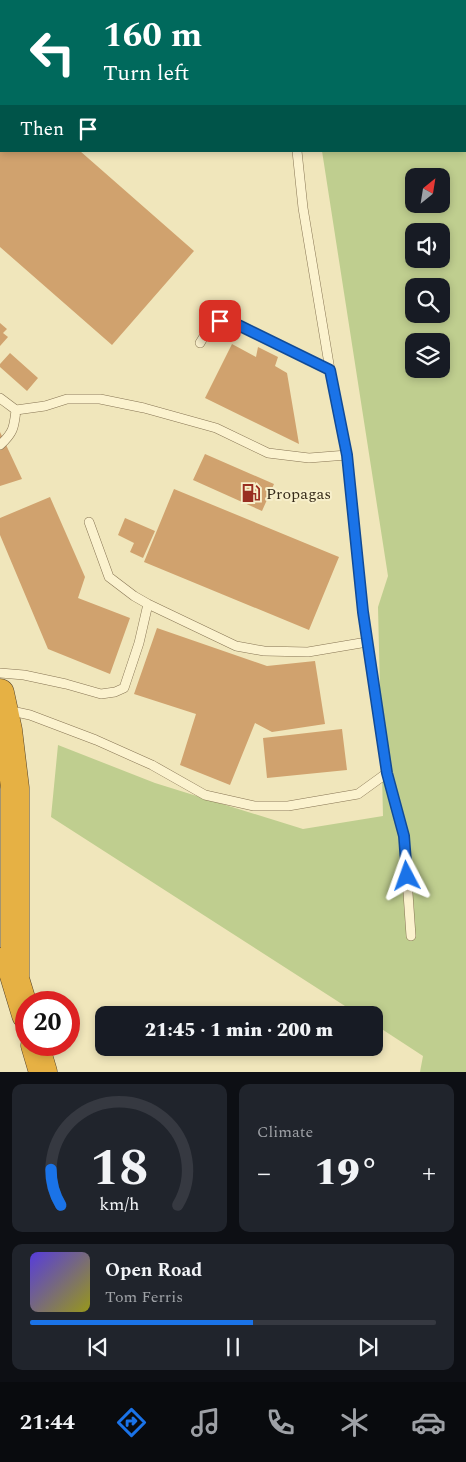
<!DOCTYPE html>
<meta charset="utf-8">
<style>
body{margin:0;font-family:Spectral,serif;background:#20242c;color:#f1f3f6;height:100vh;display:flex;flex-direction:column;font-size:19px;white-space:nowrap}
*{box-sizing:border-box;margin:0}
p{font-size:16px;color:#9ea1a6}
.icon{flex:none;width:28px;height:28px;fill:none;stroke:currentColor;stroke-width:2;stroke-linecap:round;stroke-linejoin:round}
.map{position:relative;height:1072px;overflow:hidden}
.details{display:flex;flex-direction:column;gap:12px;padding:12px;background:#0d0f14;flex:1}
.details>*{flex:none}
.guide{position:absolute;left:0px;top:0px;width:466px;height:152px;box-shadow:0 2px 8px #0003;background:#00695c;color:#fff;overflow:hidden}
.needle{width:32px;rotate:30deg}
.controls{position:absolute;left:405px;top:168px;display:grid;gap:10px}
.controls a{display:grid;place-items:center;width:45px;height:45px;border-radius:10px;background:#171b24;box-shadow:0 2px 8px #0003;font-size:25px}
.speed{position:absolute;left:15px;top:991px;display:flex;gap:10px;font-size:25px;font-weight:700;text-align:center}
.speed>*{display:grid;place-content:center;width:65px;height:65px;border-radius:50%;background:#171b24;box-shadow:0 2px 8px #0003;line-height:1}
.speed .limit{border:8px solid #d22;background:#fff;color:#111}
.pin{position:absolute;display:grid;place-items:center;width:42px;height:42px;color:#fff;margin:-21px;border-radius:10px;box-shadow:0 2px 8px #0006}
.me{position:absolute;width:55px;margin:-28px;rotate:356deg;stroke-linejoin:round;filter:drop-shadow(0 0 4px #0008)}
.turn{display:flex;align-items:center;gap:18px;height:105px;padding:0 20px;font-size:22px}
.turn .icon{width:65px;height:65px;stroke-width:2.5}
.turn b{display:block;font-size:35px;line-height:42px}
.then{display:flex;align-items:center;height:48px;padding:0 20px;background:#0003;gap:10px;font-size:19px}
.big{font-size:38px;font-weight:800;line-height:1.1}
.details .card{flex:1;display:flex;flex-direction:column;justify-content:center;gap:8px;min-width:0;padding:0 18px;border-radius:10px;background:#20242c}
.details .dial{align-items:center;gap:0}
.dial svg{height:130px;overflow:visible;fill:none;stroke:#363941;stroke-width:7;stroke-linecap:round;text-anchor:middle}
.dial text{fill:#f1f3f6;stroke:none}
.song{display:flex;align-items:center;gap:15px}
.cover{width:60px;height:60px;border-radius:8px;background:linear-gradient(135deg,hsl(250 70% 55%),hsl(60 70% 35%))}
.played{height:5px;border-radius:2px;background:linear-gradient(90deg,#1a73e8 55%,#363941 55%)}
.keys{display:flex;justify-content:space-around;direction:ltr}
.heat{display:flex;justify-content:space-between;align-items:center;font-size:28px;direction:ltr}
.details .tiles{flex:1;display:grid;gap:12px;grid-template-columns:1fr 1fr}
.card:last-child{grid-column:span 2}
.trip{position:absolute;left:95px;top:1006px;width:288px;height:50px;border-radius:10px;background:#171b24;box-shadow:0 2px 8px #0003;font-weight:800;line-height:50px;text-align:center}
.menu{display:flex;height:80px;justify-content:space-around;align-items:center;background:#090b0e;color:#9ea1a6}
.menu .icon{width:35px;height:35px}
.menu .selected{color:#1a73e8}
.menu b{font-size:22px;color:#f1f3f6}
.map>svg:first-child{display:block}
</style>
<div class="map">
<svg width="466" height="1072" viewBox="0 0 466 1072">
<rect width="100%" height="100%" fill="#f0e6bb"/>
<path fill="#bfce8f" fill-rule="evenodd" d="M358,0H466V1072H420L423,1056L374,1024V1015H359L51,817L58,745L155,783L303,829L383,816L378,607L388,576L322,151H465V1H357ZM414,176H441V204H414ZM414,231H441V259H414ZM414,286H441V314H414ZM414,341H441V369H414Z"/>
<path fill="#d0a26e" d="M0,151H80L194,251L112,345L0,247Z
M0,323L7,329L3,333L8,337L0,346Z
M232,344L256,357L258,347L278,357L275,366L287,373L299,444L205,398Z
M10,353L38,378L27,391L0,367V364Z
M0,432L22,479L0,486Z
M205,454L274,484L262,511L193,480Z
M174,489L339,557L309,630L144,562Z
M50,497L85,577L78,598L130,618L110,674L48,649L0,535V518Z
M125,518L155,531L143,558L130,552L134,543L118,535Z
M157,628L267,666L315,661L325,724L272,732L255,723L230,785L180,765L196,714L134,694Z
M342,729L347,770L267,778L263,738Z"/>
<g fill="none" stroke-linecap="round" stroke-linejoin="round">
<g stroke="#877554" stroke-width="10">
<path id="lane" d="M242,0L243,1
M332,1V0
M297,151L303,208L330,370L347,455L363,612L387,773L404,836L411,936
M200,343C210,327 211,319 232,322L330,370
M0,398L16,410L45,406L67,399H100L144,408L216,428L268,453L309,458L347,455
M0,445C14,432 14,427 16,410
M89,522L109,577L134,596L148,604L236,646L264,651L308,652L367,642
M0,673L24,675L66,684L101,694L115,692L124,688L139,643L148,604
M7,710L30,715L96,740L152,765L205,795L254,806H288L358,794L387,773"/>
</g>
<g stroke="#695638" stroke-width="25">
<path id="secondary" d="M181,1L185,0
M0,54H1"/>
</g>
<g stroke="#544229" stroke-width="29">
<path id="highway" d="M0,693L8,730L15,788V977
M9,959L26,1015
M35,1045L43,1072"/>
</g>
<use href="#lane" stroke="#fbf2ce" stroke-width="9"/>
<use href="#secondary" stroke="#fbf2ce" stroke-width="24"/>
<use href="#highway" stroke="#e6b144" stroke-width="28"/>
</g>
<g fill="none" stroke-linecap="round" stroke-linejoin="round">
<g stroke="#114b97" stroke-width="12">
<path id="route" d="M220,321L232,322L330,370L347,455L363,612L387,773L404,836L407,876"/>
</g>
<use href="#route" stroke="#1a73e8" stroke-width="9"/>
</g>
<defs>
<g id="fuel-bare" transform="scale(1.5)"><path d="M-5.5-6h7V0h2V4h1.3V-2.5L3-4.5l.8-.8L6-3V5H2.5V1h-1V6h-7ZM-4.2-4.7v3.2H.2V-4.7Z" fill="#992e21" stroke="#f7efcb" stroke-width="2.5" paint-order="stroke"/></g>
</defs>
<g fill-rule="evenodd">
<use href="#fuel-bare" x="251" y="493"/>
</g>
<g text-anchor="middle" stroke-width="4" stroke-linejoin="round" paint-order="stroke">
<g font-size="16" fill="#362a1a" stroke="#f7efcb" text-anchor="start">
<text x="266" y="499">Propagas</text>
</g>
</g>
</svg>
<div class="controls">
<a><svg class="needle" viewBox="-14 -14 28 28"><path d="M0-13l5 13h-10z" fill="#e53935"/><path d="M0 13l5-13h-10z" fill="#9ea1a6"/></svg></a>
<a><svg class="icon" aria-label="sound" viewBox="0 0 24 24"><path d="M4 9h4l5-4v14l-5-4H4zM17 9q2 3 0 6"/></svg></a>
<a><svg class="icon" aria-label="search" viewBox="0 0 24 24"><circle cx="10" cy="10" r="6"/><path d="M15 15l6 6"/></svg></a>
<a><svg class="icon" aria-label="layers" viewBox="0 0 24 24"><path d="M12 4l9 5-9 5-9-5zM3 14l9 5 9-5"/></svg></a>
</div>
<div class="speed"><div class="limit">20</div></div>
<div class="pin" style="left:220px;top:321px;background:#d93025"><svg class="icon" aria-label="arrive" viewBox="0 0 24 24"><path d="M6 21V4h12l-3 4 3 4H6"/></svg></div>
<svg class="me" style="left:407px;top:876px" viewBox="-20 -20 40 40"><path d="M0-17L14 15 0 8-14 15z" fill="#1a73e8" stroke="#fff" stroke-width="4"/></svg>
<div class="trip">21:45 · 1 min · 200 m</div>
<div class="guide">
<div class="turn"><svg class="icon" aria-label="left" viewBox="0 0 24 24"><path d="M17 20v-9H6M10 6l-5 5 5 5"/></svg><div><b>160 m</b>Turn left</div></div>
<div class="then">Then<svg class="icon" aria-label="arrive" viewBox="0 0 24 24"><path d="M6 21V4h12l-3 4 3 4H6"/></svg></div>
</div>
</div>
<section class="details">
<div class="tiles">
<div class="card dial"><svg viewBox="0 0 100 80">
<path d="M14 69A42 42 0 1 1 86 69"/>
<path d="M14 69A42 42 0 0 1 8 47" stroke="#1a73e8"/>
<text x="50" y="56" font-size="32" font-weight="700">18</text>
<text x="50" y="72" font-size="11">km/h</text>
</svg></div>
<div class="card"><p>Climate</p>
<div class="heat"><a>−</a><b class="big">19°</b><a>+</a></div>
</div>
<div class="card">
<div class="song"><i class="cover"></i><div><b>Open Road</b><p>Tom Ferris</p></div></div>
<div class="played"></div>
<div class="keys"><svg class="icon" aria-label="previous" viewBox="0 0 24 24"><path d="M18 5L8 12l10 7zM5 5v14"/></svg><svg class="icon" aria-label="pause" viewBox="0 0 24 24"><path d="M8 5v14M16 5v14"/></svg><svg class="icon" aria-label="next" viewBox="0 0 24 24"><path d="M6 5l10 7-10 7zM19 5v14"/></svg></div>
</div>
</div>
</section>
<nav class="menu">
<b>21:44</b>
<svg class="icon selected" aria-label="directions" viewBox="0 0 24 24"><path d="M12 3l9 9-9 9-9-9zM9 14v-3h6M13 9l2 2-2 2"/></svg>
<svg class="icon" aria-label="music" viewBox="0 0 24 24"><path d="M9 18V5l10-2v13"/><circle cx="6" cy="18" r="3"/><circle cx="16" cy="16" r="3"/></svg>
<svg class="icon" aria-label="phone" viewBox="0 0 24 24"><path d="M5 4h4l2 5-3 2q2 4 5 5l2-3 5 2v4C11 20 4 13 5 4z"/></svg>
<svg class="icon" aria-label="climate" viewBox="0 0 24 24"><path d="M12 3v18M4 7l16 10M4 17L20 7"/></svg>
<svg class="icon" aria-label="car" viewBox="0 0 24 24"><path d="M5 17H2v-5l4-1 3-4h7l3 4 3 1v5h-3M9 17h6M6 11h13"/><circle cx="7" cy="17" r="2"/><circle cx="17" cy="17" r="2"/></svg>
</nav>
